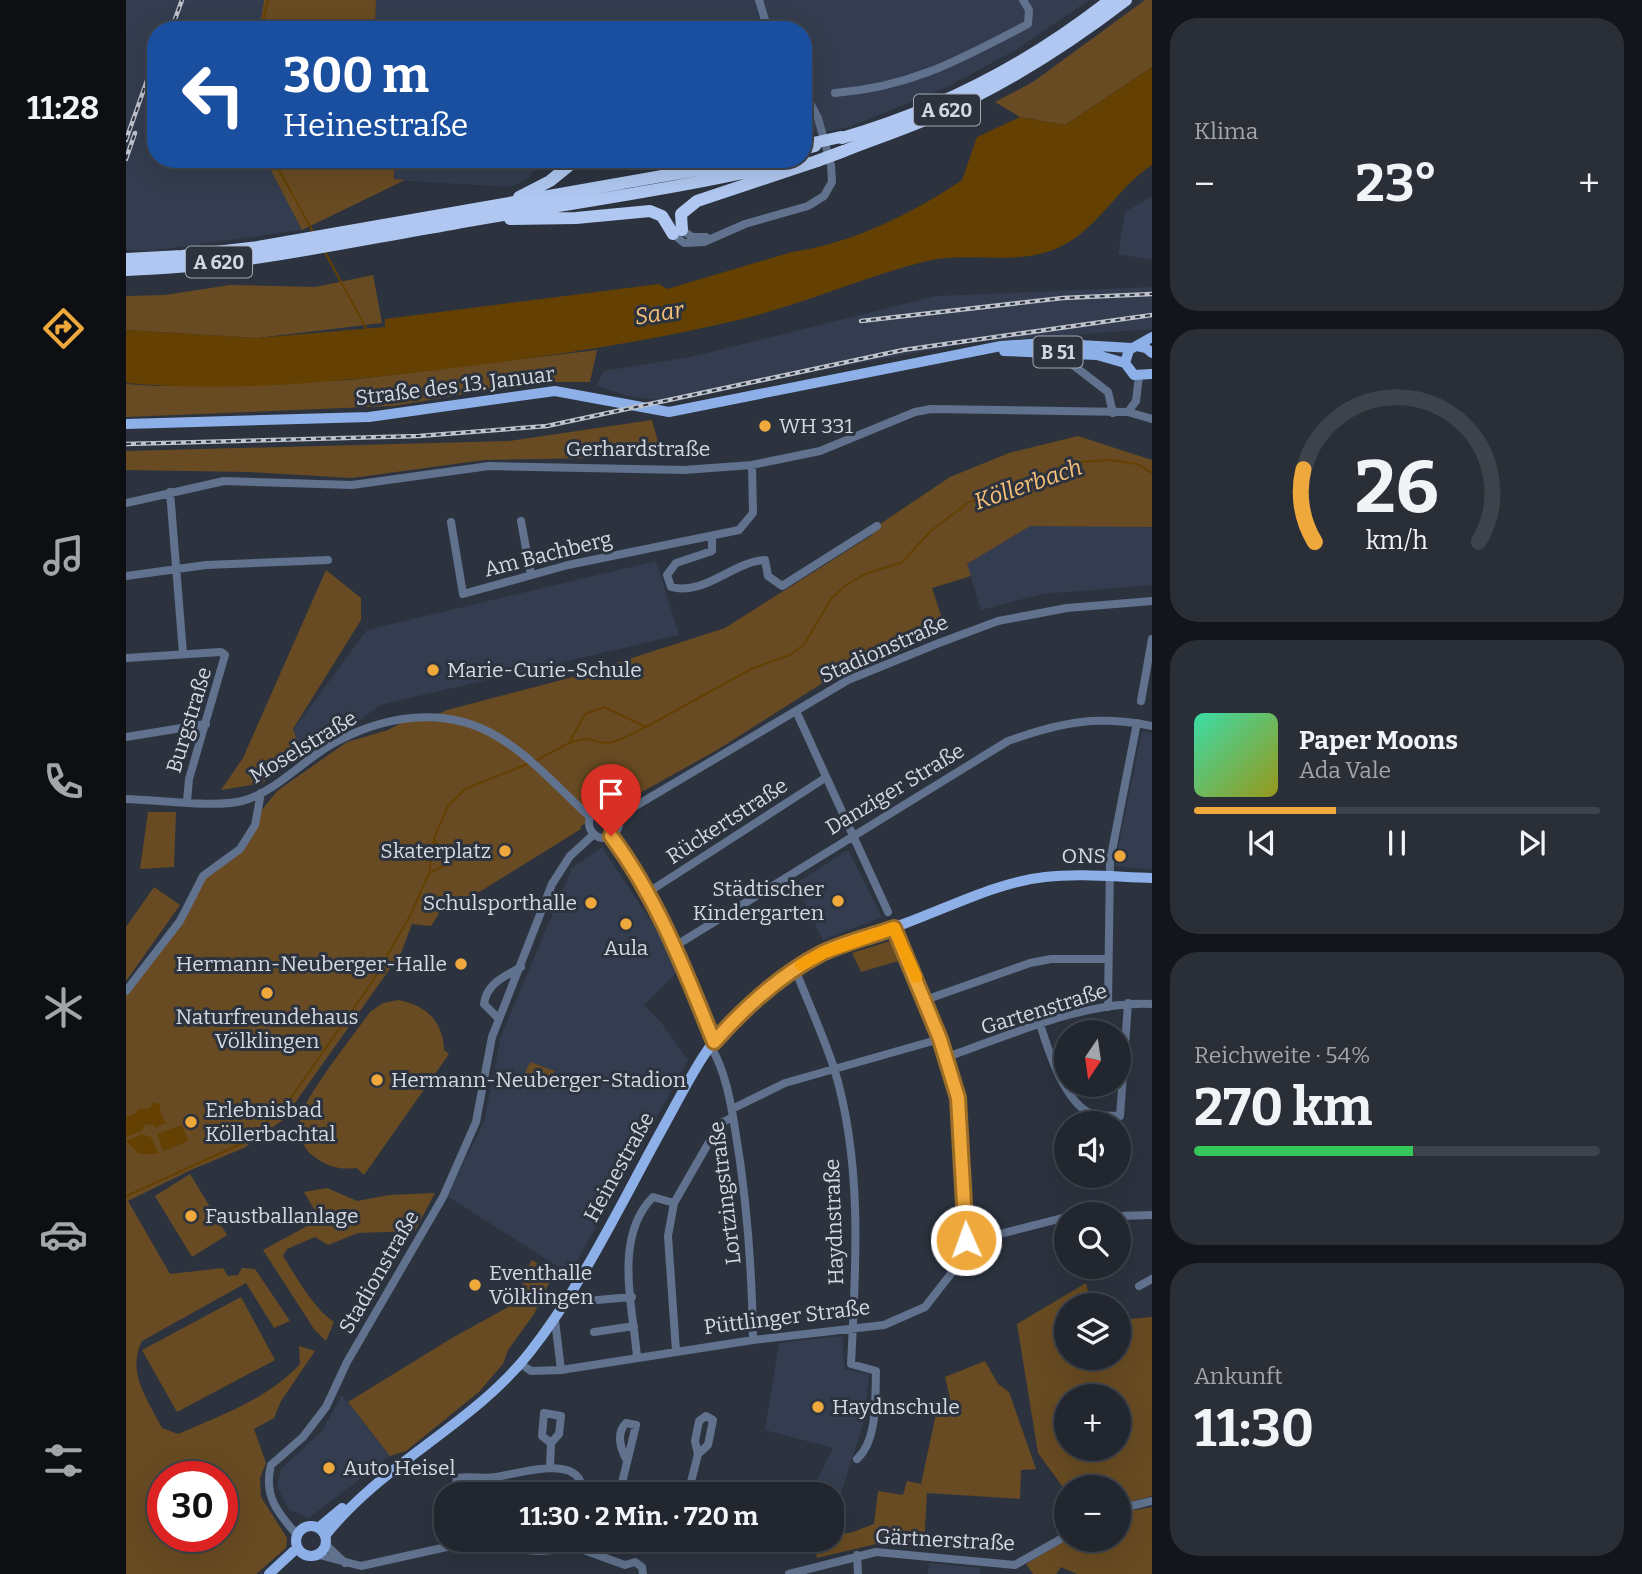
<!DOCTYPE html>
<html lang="de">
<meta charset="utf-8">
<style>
body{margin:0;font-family:Bitter,serif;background:#292e37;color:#f1f3f6;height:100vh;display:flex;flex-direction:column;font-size:26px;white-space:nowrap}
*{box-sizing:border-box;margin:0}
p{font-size:23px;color:#a2a5aa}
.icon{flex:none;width:38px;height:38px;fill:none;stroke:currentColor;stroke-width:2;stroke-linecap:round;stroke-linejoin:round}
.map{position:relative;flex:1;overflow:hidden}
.panel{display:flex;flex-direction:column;gap:18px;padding:18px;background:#12151a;width:490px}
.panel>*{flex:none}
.top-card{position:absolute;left:21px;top:21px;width:665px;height:147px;border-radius:28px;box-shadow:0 7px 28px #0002,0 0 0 2px #3e434b;background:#1a4fa0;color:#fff;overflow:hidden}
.needle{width:46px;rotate:193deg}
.tools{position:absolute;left:928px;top:1020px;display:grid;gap:14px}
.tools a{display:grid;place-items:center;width:77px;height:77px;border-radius:50%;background:#21262f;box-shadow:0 7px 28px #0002,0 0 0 2px #3e434b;font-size:35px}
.speed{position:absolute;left:21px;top:1461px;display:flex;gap:14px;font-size:35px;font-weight:700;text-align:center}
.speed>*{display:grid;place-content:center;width:91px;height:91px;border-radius:50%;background:#21262f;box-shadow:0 7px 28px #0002,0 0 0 2px #3e434b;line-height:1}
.speed .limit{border:10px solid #d22;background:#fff;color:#111}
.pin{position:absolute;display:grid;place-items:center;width:60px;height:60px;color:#fff;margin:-72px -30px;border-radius:50% 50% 50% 0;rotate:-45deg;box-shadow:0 0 7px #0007}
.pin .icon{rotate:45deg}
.me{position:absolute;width:77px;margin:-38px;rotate:358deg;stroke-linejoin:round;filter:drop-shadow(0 0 5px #0008)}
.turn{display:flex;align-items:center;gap:24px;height:147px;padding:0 21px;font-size:32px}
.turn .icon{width:91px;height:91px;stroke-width:2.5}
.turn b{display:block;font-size:49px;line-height:60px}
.big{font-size:52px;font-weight:700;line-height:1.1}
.panel .widget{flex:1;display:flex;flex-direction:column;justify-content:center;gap:10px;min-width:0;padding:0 24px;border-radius:28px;background:#292e37}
.panel .dial{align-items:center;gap:0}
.dial svg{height:182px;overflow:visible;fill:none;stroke:#3e434b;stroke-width:7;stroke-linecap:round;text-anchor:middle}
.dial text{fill:#f1f3f6;stroke:none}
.song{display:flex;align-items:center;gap:21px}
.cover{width:84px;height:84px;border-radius:10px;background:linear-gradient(135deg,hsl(160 70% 55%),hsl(60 70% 35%))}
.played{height:7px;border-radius:4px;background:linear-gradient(90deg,#eea83c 35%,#3e434b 35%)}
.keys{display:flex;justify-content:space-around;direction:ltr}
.heat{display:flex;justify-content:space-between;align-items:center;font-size:38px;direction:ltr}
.charge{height:10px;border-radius:5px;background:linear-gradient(90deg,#34c759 54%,#3e434b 0)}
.trip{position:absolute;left:308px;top:1482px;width:410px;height:70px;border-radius:28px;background:#21262f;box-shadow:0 7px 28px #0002,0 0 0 2px #3e434b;font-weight:700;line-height:70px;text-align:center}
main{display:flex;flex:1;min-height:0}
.tab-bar{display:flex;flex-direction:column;width:126px;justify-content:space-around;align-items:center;background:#0d0f13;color:#a2a5aa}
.tab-bar .icon{width:49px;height:49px}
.tab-bar .selected{color:#eea83c}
.tab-bar b{font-size:32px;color:#f1f3f6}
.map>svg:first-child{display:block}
</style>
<main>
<nav class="tab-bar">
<b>11:28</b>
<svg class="icon selected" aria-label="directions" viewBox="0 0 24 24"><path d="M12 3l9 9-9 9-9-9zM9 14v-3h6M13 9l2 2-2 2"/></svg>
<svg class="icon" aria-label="music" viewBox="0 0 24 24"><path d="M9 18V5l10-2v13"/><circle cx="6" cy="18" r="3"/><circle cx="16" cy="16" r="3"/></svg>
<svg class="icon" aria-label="phone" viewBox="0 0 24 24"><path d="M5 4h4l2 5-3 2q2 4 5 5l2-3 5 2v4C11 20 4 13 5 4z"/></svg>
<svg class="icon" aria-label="climate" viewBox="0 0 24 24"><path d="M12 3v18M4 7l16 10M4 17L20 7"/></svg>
<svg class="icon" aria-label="car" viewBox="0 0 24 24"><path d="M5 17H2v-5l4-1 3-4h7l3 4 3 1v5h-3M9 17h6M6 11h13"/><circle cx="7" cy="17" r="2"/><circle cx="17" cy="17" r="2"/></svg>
<svg class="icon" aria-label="filters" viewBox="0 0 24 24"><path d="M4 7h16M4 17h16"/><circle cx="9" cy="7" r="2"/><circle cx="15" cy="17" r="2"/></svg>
</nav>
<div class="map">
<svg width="1026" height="1574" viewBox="0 0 1026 1574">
<rect width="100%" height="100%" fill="#2c333f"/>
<path fill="#333d4f" d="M0,0H138L133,30H30V159H139L176,230L24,251L0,250Z
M250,0H963L890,50L819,88L723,127L689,134L677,101V30H249Z
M268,159H416L402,179L384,187L267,180Z
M1026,196V260L992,254L999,212Z
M1026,287V329L850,342L695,370L547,402L503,396L470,386L478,371L564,357L810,296Z
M932,524L1026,527V585L916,594L855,610L841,564L904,526Z
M530,561L553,635L254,705L224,728L175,749L167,730L241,630Z
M1016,731L1026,733V870L988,866Z
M476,847L538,941L553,970L518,1005L534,1021L562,1060L444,1274L321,1196L358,1122L375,1036L446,868Z
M722,850L756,917L697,940L669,884Z
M717,1336L718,1369L743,1374L739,1418L715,1494L690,1482L707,1448L639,1430L653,1343Z
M216,1395L264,1456L183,1518L163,1510L151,1487L155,1469L196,1431Z
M803,1563L855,1568L854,1574H802Z"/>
<path fill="#684b22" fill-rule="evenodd" d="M138,0H250L249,30H133Z
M1019,0H1026V67L939,125L894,117L869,102L907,82Z
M139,159H268V179L279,180L176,230Z
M247,275L256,323L131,338L0,330V296L39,295L104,285L189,287Z
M471,350L464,382H413L267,406L0,417V384L28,386L224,380Z
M526,420L536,457L358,460L226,478L123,472L0,470V451L383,441Z
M952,436L1026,460V527L904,526L841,564L845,576L806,588L818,625L733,660L591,750L455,826V829L347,896L323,898L305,926L286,924L275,953L157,1120L118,1148L67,1169L2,1201L44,1274L97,1268L102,1276L112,1275L116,1268L129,1269L164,1321L148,1328L120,1283L16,1341C0,1372 22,1400 36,1428L52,1434C94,1416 143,1398 174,1364L173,1346L189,1351L155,1401L148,1418L128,1429L140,1463L134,1478L135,1497L161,1538L160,1548L130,1574H0V991L54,921L77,876L114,849L135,811L151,791L221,742L262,730L279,721H296L321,710L447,677L599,628L746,535L751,526L824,477L883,453ZM37,1477H96V1536H37Z
M200,570L235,598V620L167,729L177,755L137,783L95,790L117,758Z
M22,812H50L48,867L14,869Z
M28,887L54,905L0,981V927Z
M764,941L772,961L735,972L726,953Z
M272,1000C300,1005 317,1021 318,1050L323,1054L238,1175L231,1168C213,1170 201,1167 186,1155C175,1146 171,1130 175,1116C181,1093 228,1035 244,1012L257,1003Z
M404,1062L429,1071L424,1083L399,1073Z
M64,1174L101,1235L66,1257L29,1196Z
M201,1188L231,1201L263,1195L309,1193L289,1231L232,1233L202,1245L189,1237L161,1249L157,1256C171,1278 187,1308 208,1322L200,1341L188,1329L137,1250L194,1219L178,1192Z
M406,1260L431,1276L422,1285L408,1314L382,1350L377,1364L353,1392L280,1451L264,1456L222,1402L326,1338L402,1296L395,1280Z
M960,1283L965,1305L940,1306V1358H992V1320L1026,1317V1496L992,1505V1488H940V1496L939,1490L912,1453L891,1324ZM940,1396H992V1449H940Z
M115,1297L149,1360L51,1412L16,1350Z
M859,1361L872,1384L883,1392L910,1469L895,1470L894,1499L801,1493L798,1544H750L691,1558L688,1540H705V1534L724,1533L748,1524L752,1491L777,1495L781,1481L795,1484L810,1414L827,1411L819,1377Z
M1026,1507V1574H951L935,1567L930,1574H907L900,1564L940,1540H992V1513Z"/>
<path fill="#644102" d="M1026,67V165C990,188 970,233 929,249C889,266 843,251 801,261C739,276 679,304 616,319C521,342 425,356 328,368C219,381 110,393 0,383V330L131,338L259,327V319L533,284L541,289L666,252C724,244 788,213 836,180L851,137L894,117L939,125Z
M27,1102L34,1104V1112L40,1123L29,1128L27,1124L19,1125L16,1131L0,1137V1117L9,1114L12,1109L24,1108Z
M56,1125L62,1141L37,1151L31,1134Z
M16,1134L25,1137L33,1154H13L0,1141Z"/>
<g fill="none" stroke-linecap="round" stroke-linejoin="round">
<path stroke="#644102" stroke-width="2" d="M135,30L142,0
M147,159L187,232
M199,252L241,330
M444,743C467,734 464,743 483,743C494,742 509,731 520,727
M409,761L443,743L459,714L478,707L520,727L625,669L666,654L679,643L705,599L720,585L741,573L775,563L805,531L843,502L956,462L983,460L1011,464L1026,473
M303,872L308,840
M0,1196L119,1142L162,1102L246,982L285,914L303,873L320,865L308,838L322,806L339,789L404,763"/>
<path stroke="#61728e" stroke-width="8" d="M633,0L642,30
M709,93C786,87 835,59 902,24L903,10L897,0
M556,230L566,237H580
M547,234L558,243L578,242L619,224L682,206L698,196L706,182L705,165L692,118L677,90
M947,365L982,392L987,413
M1002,412L1010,401L1013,376
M44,492L57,653
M0,503L98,481L226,485L363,466L558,470L626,465L694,451L789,412L805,409L1002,412L1026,419
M395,521L405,575
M325,522L337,594L442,565L613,530L627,513L626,465
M586,536V551L550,563L541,575L545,587C579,596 606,562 639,560L642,576L656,586L751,526
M0,576L80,565L202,560
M0,658L95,652L99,655L63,779L61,801
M1015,701L1026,639
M670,711L762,912
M0,737L80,724
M0,799C33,800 87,808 116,801C147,793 174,764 201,747C253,716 318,704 372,737C407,758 435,791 464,817
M463 823a15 15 0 1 1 30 0a15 15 0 1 1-30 0Z
M491,817L722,680L813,643L872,621L941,608L1026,601
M485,837C532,898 559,971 588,1042
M521,893L699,778
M768,928L814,1039L832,1098L842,1252
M549,946L882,741C935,722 971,715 1026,726
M669,969C682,1002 697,1035 708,1068C737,1163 730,1267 725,1364L750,1371C749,1398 752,1440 731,1459
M0,991L54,921L77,876L114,849L129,825L135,793
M799,1000L904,963L925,959H981
M982,1007L984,861L1011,723
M373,1019L358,1004C360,984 379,976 395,967
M914,1024C922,1050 939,1104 966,1114C975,1116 986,1116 994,1116L1002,1003
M585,1047C599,1070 605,1103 609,1129C621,1199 626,1269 627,1340
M821,1057C882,1036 960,1000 1026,1004
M606,1109L659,1083L814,1039
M992,1216L1026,1215
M1013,1286L1026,1279
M471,1300L506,1297
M429,1320L435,1370
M468,1332L508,1326
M550,1351L542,1236L548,1203L586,1137L597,1122L607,1117
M511,1357C507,1307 487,1237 527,1197L548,1203
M395,1364L405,1371L435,1370L627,1340L758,1325L799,1307L842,1252L858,1238L940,1217
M424,1467L425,1443L433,1434L435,1416L418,1413L416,1436L425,1443
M456,1489L543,1494
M494,1491L510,1425L500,1423C490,1433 494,1447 500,1459
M328,1494L331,1478C344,1476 357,1479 370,1477C392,1474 459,1451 456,1494
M562,1494L572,1454L569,1441L573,1421L580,1416L587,1420L582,1445L572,1454
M992,1509L1026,1501
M171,1535C152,1513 137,1496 145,1465L177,1437L200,1407L221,1362L317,1197L350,1122L366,1037L426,884L444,856L468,834
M408,1540L449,1547L499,1565L509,1562L516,1567L517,1574
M200,1545L219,1563
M330,1546L414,1551L442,1549
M193,1555L235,1566L352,1540
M731,1555L732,1574
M663,1574L750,1552L889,1565L940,1536"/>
<path stroke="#8eb0e9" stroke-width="10" d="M1026,337L1003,350L999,363L1008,375L1026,374
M1011,346L1020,348L1026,353
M878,351L971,355L999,363
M0,424L243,417L429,391L543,412L875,346L919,343L1006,348
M170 1541a15 15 0 1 1 30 0a15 15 0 1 1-30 0Z
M192,1528L216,1508
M199,1536C256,1463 347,1425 404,1352C458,1283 496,1201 539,1124C560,1086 581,1042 613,1012C664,963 716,947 780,923C824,907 872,882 919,877C955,873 990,877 1026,878
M143,1574L171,1548"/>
<path stroke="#b0c8f1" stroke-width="12" d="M716,138C813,110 904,63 984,0
M677,149L689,146
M718,151C748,139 779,129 808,116C877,86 940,46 1000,0
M393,197L424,181L451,159
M384,219L450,218L524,211L536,216L547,234
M556,230L555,214L571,201L691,161
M0,259L56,256L132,247L633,159
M0,270C110,267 219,242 326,224C443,203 562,188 677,159"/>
<g stroke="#bec3cc" stroke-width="4.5">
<path id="rail" d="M45,30L56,0
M0,140L30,55
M0,159L9,133
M735,321L937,298L1026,294
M0,444L293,436L421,426L777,350L1026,315"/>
</g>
<use href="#rail" stroke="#2c333f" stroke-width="2" stroke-dasharray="5" stroke-linecap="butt"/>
<path stroke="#b0c8f1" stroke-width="12" d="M687,143L715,137
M691,161L718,151"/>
</g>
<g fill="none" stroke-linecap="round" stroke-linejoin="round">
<g stroke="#9b6d27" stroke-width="18">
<path id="route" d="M485,836C532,899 559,971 588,1042C619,1007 654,975 696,953C719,942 745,936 768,928L814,1039L832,1098L840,1240"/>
</g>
<use href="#route" stroke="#eea83c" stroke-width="12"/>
<path stroke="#f59e0b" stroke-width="12" d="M675,965L699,952L768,928L790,977"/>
</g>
<g fill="#eea83c" stroke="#2c333f" stroke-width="2.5">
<circle cx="639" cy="426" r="7"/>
<circle cx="307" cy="670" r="7"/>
<circle cx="379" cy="851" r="7"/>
<circle cx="994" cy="856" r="7"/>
<circle cx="712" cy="901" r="7"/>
<circle cx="465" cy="903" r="7"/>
<circle cx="500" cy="924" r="7"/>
<circle cx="335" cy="964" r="7"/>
<circle cx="141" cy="993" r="7"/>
<circle cx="251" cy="1080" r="7"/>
<circle cx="65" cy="1122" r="7"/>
<circle cx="65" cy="1216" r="7"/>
<circle cx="349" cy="1285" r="7"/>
<circle cx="692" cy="1407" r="7"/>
<circle cx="203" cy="1468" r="7"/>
</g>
<g text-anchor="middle" stroke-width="6" stroke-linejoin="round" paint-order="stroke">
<g fill="#2c333f" stroke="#a2a7b0" stroke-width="2">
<rect x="788" y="94.5" width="66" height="31" rx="5"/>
<rect x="60" y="246.5" width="66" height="31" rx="5"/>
<rect x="907.5" y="336.5" width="49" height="31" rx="5"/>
</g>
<g font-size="19" font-weight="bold" fill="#d4d9e1">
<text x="821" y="117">A 620</text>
<text x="93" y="269">A 620</text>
<text x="932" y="359">B 51</text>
</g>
<g font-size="21" fill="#d4d9e1" stroke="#2c333f">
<text transform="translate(329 386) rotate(-7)" y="7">Straße des 13. Januar</text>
<text x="512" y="456">Gerhardstraße</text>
<text transform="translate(422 554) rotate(-14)" y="7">Am Bachberg</text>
<text transform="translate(758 649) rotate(-24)" y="7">Stadionstraße</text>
<text transform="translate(63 720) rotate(-73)" y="7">Burgstraße</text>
<text transform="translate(177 747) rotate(-31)" y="7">Moselstraße</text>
<text transform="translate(769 789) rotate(-31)" y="7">Danziger Straße</text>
<text transform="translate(601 821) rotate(-33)" y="7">Rückertstraße</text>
<text transform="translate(918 1009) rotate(-17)" y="7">Gartenstraße</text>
<text transform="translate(493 1167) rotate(-61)" y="7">Heinestraße</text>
<text transform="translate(599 1193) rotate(-97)" y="7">Lortzingstraße</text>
<text transform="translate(708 1222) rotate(-92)" y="7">Haydnstraße</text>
<text transform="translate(253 1272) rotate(-60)" y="7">Stadionstraße</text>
<text transform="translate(661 1317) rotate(-7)" y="7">Püttlinger Straße</text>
<text transform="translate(819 1540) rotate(3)" y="7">Gärtnerstraße</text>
</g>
<g font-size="21" fill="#d4d9e1" stroke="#2c333f" text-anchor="start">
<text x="653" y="433">WH 331</text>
<text x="321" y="677">Marie-Curie-Schule</text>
<text x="365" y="858" text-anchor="end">Skaterplatz</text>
<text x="980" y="863" text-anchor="end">ONS</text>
<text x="698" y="896" text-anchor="end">Städtischer<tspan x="698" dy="24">Kindergarten</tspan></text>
<text x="451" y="910" text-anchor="end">Schulsporthalle</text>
<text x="500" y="955" text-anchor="middle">Aula</text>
<text x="321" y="971" text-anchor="end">Hermann-Neuberger-Halle</text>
<text x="141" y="1024" text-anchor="middle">Naturfreundehaus<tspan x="141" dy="24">Völklingen</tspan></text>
<text x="265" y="1087">Hermann-Neuberger-Stadion</text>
<text x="79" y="1117">Erlebnisbad<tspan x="79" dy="24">Köllerbachtal</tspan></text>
<text x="79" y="1223">Faustballanlage</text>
<text x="363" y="1280">Eventhalle<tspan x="363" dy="24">Völklingen</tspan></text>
<text x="706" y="1414">Haydnschule</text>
<text x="217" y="1475">Auto Heisel</text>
</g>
<g font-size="23" font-style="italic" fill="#f6c078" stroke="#2c333f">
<text transform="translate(533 313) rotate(-9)" y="8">Saar</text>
<text transform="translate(902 484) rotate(-19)" y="8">Köllerbach</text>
</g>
</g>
</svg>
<div class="tools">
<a><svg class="needle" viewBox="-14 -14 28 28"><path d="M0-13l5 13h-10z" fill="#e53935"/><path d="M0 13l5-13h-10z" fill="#a2a5aa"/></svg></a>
<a><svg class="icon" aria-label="sound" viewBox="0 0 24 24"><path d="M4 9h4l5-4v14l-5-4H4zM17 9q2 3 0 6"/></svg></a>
<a><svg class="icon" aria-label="search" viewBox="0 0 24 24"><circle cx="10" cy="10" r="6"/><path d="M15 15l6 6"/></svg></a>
<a><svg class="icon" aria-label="layers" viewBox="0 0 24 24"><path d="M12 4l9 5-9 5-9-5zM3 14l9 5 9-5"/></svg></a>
<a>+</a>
<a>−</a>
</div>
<div class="speed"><div class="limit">30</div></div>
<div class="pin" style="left:485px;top:836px;background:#d93025"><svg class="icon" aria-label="arrive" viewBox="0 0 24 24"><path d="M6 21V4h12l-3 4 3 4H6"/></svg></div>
<svg class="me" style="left:840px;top:1240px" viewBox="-20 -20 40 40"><circle r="17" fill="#eea83c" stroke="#fff" stroke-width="3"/><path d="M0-11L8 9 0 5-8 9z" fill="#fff"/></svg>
<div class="trip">11:30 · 2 Min. · 720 m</div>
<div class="top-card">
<div class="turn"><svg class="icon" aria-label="left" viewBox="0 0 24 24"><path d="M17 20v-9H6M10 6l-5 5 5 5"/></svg><div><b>300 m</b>Heinestraße</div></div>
</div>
</div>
<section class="panel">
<div class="widget"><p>Klima</p>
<div class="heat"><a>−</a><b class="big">23°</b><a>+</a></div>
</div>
<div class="widget dial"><svg viewBox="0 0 100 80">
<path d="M14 69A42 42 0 1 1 86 69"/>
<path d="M14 69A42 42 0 0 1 9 37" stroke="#eea83c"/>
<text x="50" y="56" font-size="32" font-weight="700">26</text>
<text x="50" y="72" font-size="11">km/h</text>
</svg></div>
<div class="widget">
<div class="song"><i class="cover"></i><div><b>Paper Moons</b><p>Ada Vale</p></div></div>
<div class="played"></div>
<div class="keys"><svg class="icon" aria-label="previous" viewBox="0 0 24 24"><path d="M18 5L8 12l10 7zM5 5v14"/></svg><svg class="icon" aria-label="pause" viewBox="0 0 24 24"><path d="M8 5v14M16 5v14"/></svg><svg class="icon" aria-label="next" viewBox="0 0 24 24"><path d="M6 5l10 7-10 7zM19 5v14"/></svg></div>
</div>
<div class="widget"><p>Reichweite · 54%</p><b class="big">270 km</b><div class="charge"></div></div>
<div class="widget"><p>Ankunft</p><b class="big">11:30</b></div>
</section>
</main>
